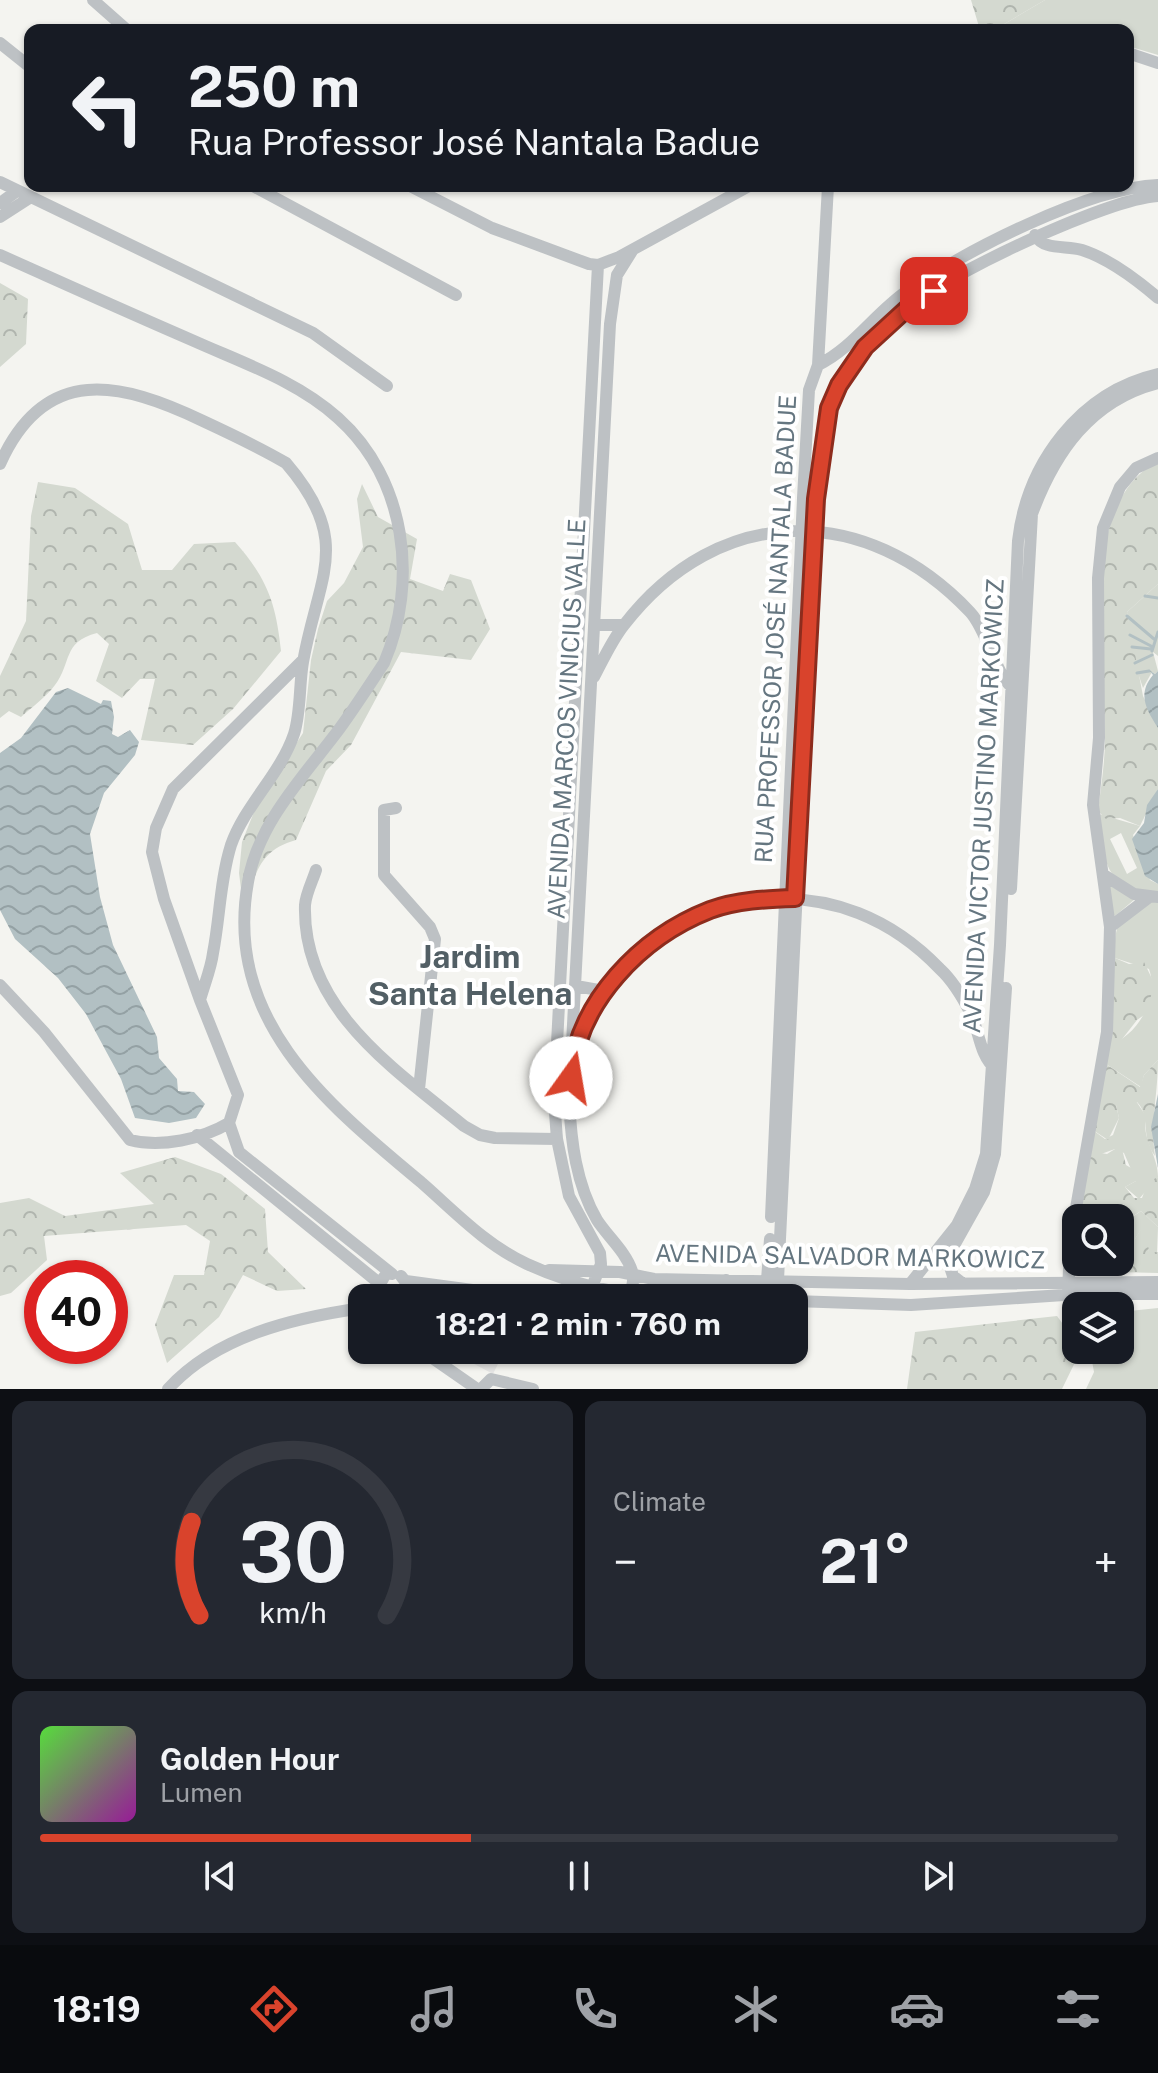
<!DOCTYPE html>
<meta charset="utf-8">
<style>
body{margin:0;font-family:"Public Sans",sans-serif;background:#242831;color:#f1f3f6;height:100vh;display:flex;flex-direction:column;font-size:30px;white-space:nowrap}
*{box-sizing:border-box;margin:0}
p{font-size:26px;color:#9ea1a6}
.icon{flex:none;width:44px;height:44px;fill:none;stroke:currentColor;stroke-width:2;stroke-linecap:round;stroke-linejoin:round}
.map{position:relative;height:1389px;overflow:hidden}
.side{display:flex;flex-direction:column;gap:12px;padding:12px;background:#0d0f14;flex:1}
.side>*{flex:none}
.banner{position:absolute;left:24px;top:24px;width:1110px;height:168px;border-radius:16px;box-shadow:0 2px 6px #0004;background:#171b24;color:#f1f3f6;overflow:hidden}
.fabs{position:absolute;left:1062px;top:1204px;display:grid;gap:16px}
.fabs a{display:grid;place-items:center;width:72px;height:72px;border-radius:16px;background:#171b24;box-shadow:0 2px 6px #0004;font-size:40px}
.speed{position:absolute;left:24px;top:1260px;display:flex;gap:16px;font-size:40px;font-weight:700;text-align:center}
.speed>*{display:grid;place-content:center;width:104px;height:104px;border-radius:50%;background:#171b24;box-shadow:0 2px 6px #0004;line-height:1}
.speed .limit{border:12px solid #d22;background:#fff;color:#111}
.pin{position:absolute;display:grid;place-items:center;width:68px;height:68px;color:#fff;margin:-34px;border-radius:16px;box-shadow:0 4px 12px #0006}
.me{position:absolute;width:88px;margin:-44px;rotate:13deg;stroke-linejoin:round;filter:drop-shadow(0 0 6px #0008)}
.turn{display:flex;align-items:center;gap:28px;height:168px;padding:0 32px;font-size:36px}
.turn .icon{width:104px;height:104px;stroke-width:2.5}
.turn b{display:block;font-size:56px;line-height:68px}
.big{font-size:60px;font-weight:700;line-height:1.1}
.side .card{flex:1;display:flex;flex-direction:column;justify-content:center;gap:12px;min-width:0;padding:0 28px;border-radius:16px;background:#242831}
.side .dial{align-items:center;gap:0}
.dial svg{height:208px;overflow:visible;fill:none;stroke:#363941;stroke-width:7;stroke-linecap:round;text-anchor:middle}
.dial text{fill:#f1f3f6;stroke:none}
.song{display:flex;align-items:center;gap:24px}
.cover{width:96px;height:96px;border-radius:12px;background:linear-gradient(135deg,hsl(110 70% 55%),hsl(300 70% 35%))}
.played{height:8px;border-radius:4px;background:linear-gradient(90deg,#d9432c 40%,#363941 40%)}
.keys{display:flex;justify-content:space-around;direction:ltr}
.heat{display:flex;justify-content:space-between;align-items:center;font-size:44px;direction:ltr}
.side .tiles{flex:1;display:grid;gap:12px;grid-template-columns:1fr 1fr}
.card:last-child{grid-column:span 2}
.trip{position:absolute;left:348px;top:1284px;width:460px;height:80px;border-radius:16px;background:#171b24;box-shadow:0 2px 6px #0004;font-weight:700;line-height:80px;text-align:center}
.dock{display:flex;height:128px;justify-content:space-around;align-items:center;background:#090b0e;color:#9ea1a6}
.dock .icon{width:56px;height:56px}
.dock .current{color:#d9432c}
.dock b{font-size:36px;color:#f1f3f6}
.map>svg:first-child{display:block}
</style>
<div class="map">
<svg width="1158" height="1389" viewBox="0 0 1158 1389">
<defs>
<pattern id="forest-crowns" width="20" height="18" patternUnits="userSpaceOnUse" patternTransform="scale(2)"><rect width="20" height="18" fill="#d4d9d0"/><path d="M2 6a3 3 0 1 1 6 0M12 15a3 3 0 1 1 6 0" fill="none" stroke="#b0b5ae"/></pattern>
<pattern id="water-waves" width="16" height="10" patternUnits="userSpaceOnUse" patternTransform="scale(2)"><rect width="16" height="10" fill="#b2c0c3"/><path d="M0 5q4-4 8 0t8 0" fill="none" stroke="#94a1a4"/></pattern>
</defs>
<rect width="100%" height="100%" fill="#f4f4f0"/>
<path fill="#e5e5e4" d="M448,1350H505L493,1374Z"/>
<path fill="#d4d9d0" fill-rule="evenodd" d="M1045,0H1158V55L1128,46V30H994Z
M1158,584V656L1153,652L1158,671L1155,674L1152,672L1143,688L1133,658L1127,612Z
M1099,814L1140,826L1133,835L1150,880L1158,884V893C1100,886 1106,862 1099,814ZM1121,833L1137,868L1127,874L1110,839Z
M1109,885L1135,899L1115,916L1113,915Z
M1158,900V1060L1144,1075L1141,1087L1103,1062C1108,1046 1116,1044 1128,1034C1146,1019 1157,990 1149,969L1115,958C1113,920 1122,911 1158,900Z
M1136,1101L1146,1116C1141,1139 1158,1154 1158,1177L1139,1199L1125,1187L1136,1181L1124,1153L1115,1149L1087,1159L1090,1128L1105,1139L1113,1135L1119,1118L1116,1105Z
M1141,1211L1158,1227L1157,1253L1149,1252L1146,1235L1141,1230L1135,1239L1120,1241V1220H1128Z
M1158,1308V1389H1086L1094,1372L1090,1350H1120V1312Z"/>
<path fill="url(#forest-crowns)" d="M971,0H1045L994,30H980Z
M0,283L28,299L26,344L0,367Z
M1158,461V584L1127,612L1143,696L1158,728V789L1140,826L1120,818L1106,819L1098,811C1101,787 1105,762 1105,738C1105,659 1075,505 1158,461Z
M38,482L75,488L128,524L142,570H172L194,544L235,542C267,578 276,603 281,651L233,709L193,745L141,740L155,679H140L122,698L96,681L109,644L97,633C62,642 72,663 55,685C46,697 32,707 21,717L9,711L0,718V676L26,621L31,516Z
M362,484L378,517L417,539L410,579L443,591L450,574L471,580L490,629L471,660L401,652L351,745L326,771L296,840C256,851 255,878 244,913L239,873L242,842L258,802L303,733L311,660L318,629L327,601L344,583L363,547L357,499Z
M1115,958L1129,964L1144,962L1154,983L1147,1013L1137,1020L1112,1052L1107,1048Z
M1158,1060C1158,1094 1150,1122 1155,1156C1140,1136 1151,1116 1137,1102L1127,1106L1116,1105L1119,1118L1108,1140L1090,1128L1103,1062L1140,1087L1144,1075Z
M1115,1149H1122L1126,1165L1136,1171V1181L1125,1187L1134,1198H1142L1148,1182L1158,1177V1227L1141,1211L1127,1220L1076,1218L1087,1159L1095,1152L1107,1154Z
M175,1157L221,1174L265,1209L268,1252L306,1289L277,1291L243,1275L219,1317L167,1363L155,1325L174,1275H204L210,1241L186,1225L44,1236L47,1260L11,1293L0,1296V1203L29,1198L65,1216L154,1204L120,1173Z
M1141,1229L1147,1232L1149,1252H1158V1273L1117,1272L1120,1241L1135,1239Z
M1057,1316L1076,1342V1350H1081L1062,1389H907L915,1332Z"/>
<path fill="url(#water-waves)" d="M1149,670L1155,674L1158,671V728C1146,709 1137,694 1153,675Z
M68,688L101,704L103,700L111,701L114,717L112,734L118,737L130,730L139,742L135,755L104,793L90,834L100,897L113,945L157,1037L159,1058L177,1079L178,1091L194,1092L205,1104L196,1118L169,1123L135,1118L121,1079L86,1014L58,978L15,939L0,910V753L21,738L56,692Z
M1158,789V884L1145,876L1132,839L1144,823L1147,805Z
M1158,1094V1168L1151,1127Z"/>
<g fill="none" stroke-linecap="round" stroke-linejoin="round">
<path stroke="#b2c0c3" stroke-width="3" d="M1145,596L1158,598
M1127,616L1154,639
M1130,635L1151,646
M1132,647L1151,649
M1152,651L1158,632
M1135,663L1152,655
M1137,673L1149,671"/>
<path stroke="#bdc1c4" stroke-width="12" d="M93,0L127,30
M0,43L30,67
M1128,53L1158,63
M0,182L313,333L387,386
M253,186L456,295
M410,186L492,228L589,264L598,265L619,257L749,186
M0,203L17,191
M0,217L31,197
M1035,235C1044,251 1066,245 1082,250C1110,259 1136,279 1158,298
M0,255C65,284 129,313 194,341C243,363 297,381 338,418C406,479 419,581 384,663C370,684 356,706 340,728C306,774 258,822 248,882C223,1020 327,1104 422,1183C455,1212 486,1245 527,1264C577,1287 629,1297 684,1298
M818,365C853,348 875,313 907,291C966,251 1087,188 1158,185
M0,464C45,363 121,382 203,421C231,434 259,447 286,463C354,542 318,576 303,662C299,685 301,712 294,734C280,775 245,805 231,845C220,880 220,917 213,953C211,969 204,985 200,1000
M594,625H624
M594,677C603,660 612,640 624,625C719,502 866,502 970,612C988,631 997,681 1015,689
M396,808L384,810V875L430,927L435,939L419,1089
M316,870C313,880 306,893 305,905C302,1008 393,1068 464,1126L480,1135L495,1138L557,1139
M1104,875L1134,894L1158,897
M1011,889L1032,514C1055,452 1091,400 1158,383
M1110,927L1148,898
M0,985L44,1032L130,1140C161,1148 202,1139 229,1123L238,1095L200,1000L164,899L152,852L156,828L173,789L303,660
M576,986L604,991
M576,1048C585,1029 593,1005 606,989C695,881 841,865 940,969C953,981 963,998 971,1014C979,1030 980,1057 995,1068
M229,1123L239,1152L392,1274
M197,1135L379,1283
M771,1217L803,498L809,390L818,365L828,186
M549,1270L620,1272L654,1279L910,1284L1158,1282
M401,1276L408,1285L406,1298
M767,1280L770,1239
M778,1280L816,499C821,463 821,418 839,386C856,354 884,325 912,304C955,271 1107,199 1158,196
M406,1281L531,1298
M962,1283L953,1276L947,1258L984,1192L995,1154L1006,988
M910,1284L957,1225L975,1189L986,1154L1000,945L1018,541C1027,463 1080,392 1158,374
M1068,1295L1070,1242L1107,1032L1110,927L1093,805L1099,738L1098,578L1103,528L1120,487L1136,468L1158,458
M380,1298L378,1288L384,1277
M565,1298L592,1287L601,1264L600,1253L569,1196L557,1139L554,1100L598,265
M623,1298C633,1291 635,1282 632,1271C626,1252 608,1237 597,1220C576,1184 571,1141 569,1100L610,324L617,275L632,251
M724,1298L719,1288L726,1280
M794,1301L911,1305L1079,1294H1158
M421,1350L477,1389
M168,1389C216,1336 293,1318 362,1308
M481,1389L491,1379L533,1389"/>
</g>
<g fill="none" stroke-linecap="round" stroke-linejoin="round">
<g stroke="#8d2c1d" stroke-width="20">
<path id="route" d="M571,1078C577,1002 641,937 710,910C737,900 766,899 795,898L816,499L829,408L839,385L865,347L913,303L934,291"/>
</g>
<use href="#route" stroke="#d9432c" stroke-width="14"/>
</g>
<g text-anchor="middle" stroke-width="8" stroke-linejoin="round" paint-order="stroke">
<g font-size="24" fill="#657680" stroke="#fff">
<text transform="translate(776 629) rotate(-87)" y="8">RUA PROFESSOR JOSÉ NANTALA BADUE</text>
<text transform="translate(567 719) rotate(-87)" y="8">AVENIDA MARCOS VINICIUS VALLE</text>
<text transform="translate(984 806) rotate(-87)" y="8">AVENIDA VICTOR JUSTINO MARKOWICZ</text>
<text transform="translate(850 1257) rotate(1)" y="8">AVENIDA SALVADOR MARKOWICZ</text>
</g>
<g font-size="32" font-weight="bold" fill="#525f65" stroke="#fff">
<text x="470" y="968">Jardim<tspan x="470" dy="37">Santa Helena</tspan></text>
</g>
</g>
</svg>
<div class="fabs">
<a><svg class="icon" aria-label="search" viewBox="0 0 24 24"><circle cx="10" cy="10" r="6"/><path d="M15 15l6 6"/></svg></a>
<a><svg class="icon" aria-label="layers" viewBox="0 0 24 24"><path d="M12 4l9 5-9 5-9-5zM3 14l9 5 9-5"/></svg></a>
</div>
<div class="speed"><div class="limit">40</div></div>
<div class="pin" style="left:934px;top:291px;background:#d93025"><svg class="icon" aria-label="arrive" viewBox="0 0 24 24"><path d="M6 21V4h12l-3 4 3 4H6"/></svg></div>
<svg class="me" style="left:571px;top:1078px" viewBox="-20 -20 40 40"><circle r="19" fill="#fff"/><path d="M0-13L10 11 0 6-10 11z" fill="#d9432c"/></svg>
<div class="trip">18:21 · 2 min · 760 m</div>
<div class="banner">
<div class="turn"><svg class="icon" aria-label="left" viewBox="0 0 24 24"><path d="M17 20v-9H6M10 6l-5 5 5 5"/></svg><div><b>250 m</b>Rua Professor José Nantala Badue</div></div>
</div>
</div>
<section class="side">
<div class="tiles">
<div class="card dial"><svg viewBox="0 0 100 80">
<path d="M14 69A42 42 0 1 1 86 69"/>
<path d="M14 69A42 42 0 0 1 11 33" stroke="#d9432c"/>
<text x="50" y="56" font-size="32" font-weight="700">30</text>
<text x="50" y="72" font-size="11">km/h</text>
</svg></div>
<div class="card"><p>Climate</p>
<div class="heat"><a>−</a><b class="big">21°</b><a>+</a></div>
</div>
<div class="card">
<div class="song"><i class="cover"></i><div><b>Golden Hour</b><p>Lumen</p></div></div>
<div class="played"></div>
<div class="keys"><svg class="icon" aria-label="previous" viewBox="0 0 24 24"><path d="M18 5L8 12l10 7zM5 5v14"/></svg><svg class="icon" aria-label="pause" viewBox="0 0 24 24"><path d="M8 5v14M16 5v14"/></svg><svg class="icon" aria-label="next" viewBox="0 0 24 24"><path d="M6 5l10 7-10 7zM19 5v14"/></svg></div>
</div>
</div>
</section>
<nav class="dock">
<b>18:19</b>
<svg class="icon current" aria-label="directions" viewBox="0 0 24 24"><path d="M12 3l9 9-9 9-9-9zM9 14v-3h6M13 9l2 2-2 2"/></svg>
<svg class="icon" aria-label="music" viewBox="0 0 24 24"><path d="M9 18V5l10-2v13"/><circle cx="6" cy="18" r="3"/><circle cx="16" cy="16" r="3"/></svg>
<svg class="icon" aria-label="phone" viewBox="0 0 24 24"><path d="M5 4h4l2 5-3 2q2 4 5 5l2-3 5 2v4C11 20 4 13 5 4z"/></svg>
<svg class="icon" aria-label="climate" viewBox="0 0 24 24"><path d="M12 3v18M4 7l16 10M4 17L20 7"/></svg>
<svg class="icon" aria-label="car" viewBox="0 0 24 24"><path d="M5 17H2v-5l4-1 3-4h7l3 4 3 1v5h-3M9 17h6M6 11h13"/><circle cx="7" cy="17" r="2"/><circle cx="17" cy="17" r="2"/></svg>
<svg class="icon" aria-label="filters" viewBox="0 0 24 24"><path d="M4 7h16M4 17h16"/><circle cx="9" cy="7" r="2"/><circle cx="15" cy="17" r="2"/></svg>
</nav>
